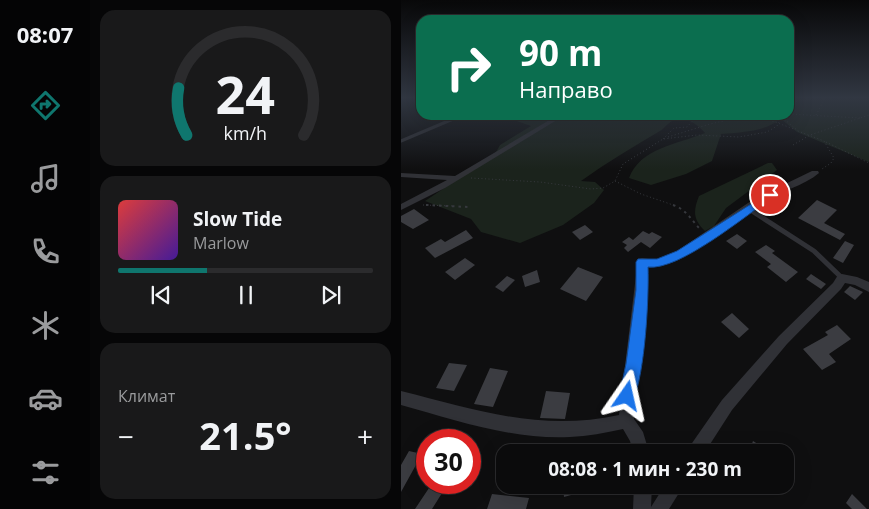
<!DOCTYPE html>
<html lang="ru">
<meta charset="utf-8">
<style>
body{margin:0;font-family:"Open Sans",sans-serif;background:#19191a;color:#f1f3f6;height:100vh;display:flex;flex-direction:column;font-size:19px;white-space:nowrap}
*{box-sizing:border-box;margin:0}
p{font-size:16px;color:#9a9b9d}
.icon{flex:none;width:28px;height:28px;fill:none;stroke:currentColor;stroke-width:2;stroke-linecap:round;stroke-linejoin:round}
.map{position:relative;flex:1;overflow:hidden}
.drawer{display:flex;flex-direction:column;gap:10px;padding:10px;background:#060607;width:311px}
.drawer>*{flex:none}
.top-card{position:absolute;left:15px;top:15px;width:378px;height:105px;border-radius:15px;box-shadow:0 5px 20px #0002,0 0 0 1px #2b2b2d;background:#0b6e4f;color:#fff;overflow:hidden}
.speed{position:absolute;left:15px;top:429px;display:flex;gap:10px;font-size:25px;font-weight:700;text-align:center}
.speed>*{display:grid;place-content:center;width:65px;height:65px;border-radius:50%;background:#0b0b0c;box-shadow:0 5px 20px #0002,0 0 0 1px #2b2b2d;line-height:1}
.speed .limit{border:8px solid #d22;background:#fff;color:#111}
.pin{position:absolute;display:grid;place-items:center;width:42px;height:42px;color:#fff;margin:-21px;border:2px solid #fff;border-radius:50%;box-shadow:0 1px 5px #0007}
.me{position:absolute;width:55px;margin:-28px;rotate:11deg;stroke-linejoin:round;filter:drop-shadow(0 0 4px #0008)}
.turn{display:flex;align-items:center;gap:18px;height:105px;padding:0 20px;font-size:22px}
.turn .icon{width:65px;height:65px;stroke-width:2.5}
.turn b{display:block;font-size:35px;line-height:42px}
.big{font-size:38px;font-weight:700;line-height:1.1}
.drawer .card{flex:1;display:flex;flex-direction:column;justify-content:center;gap:8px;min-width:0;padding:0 18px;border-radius:15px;background:#19191a}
.drawer .dial{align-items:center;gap:0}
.dial svg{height:130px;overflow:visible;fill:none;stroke:#2b2b2d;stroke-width:7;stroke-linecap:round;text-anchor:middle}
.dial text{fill:#f1f3f6;stroke:none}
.song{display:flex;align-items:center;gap:15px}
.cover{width:60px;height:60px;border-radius:8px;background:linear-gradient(135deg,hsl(0 70% 55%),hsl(260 70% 35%))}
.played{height:5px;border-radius:2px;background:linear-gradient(90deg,#0f766e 35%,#2b2b2d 35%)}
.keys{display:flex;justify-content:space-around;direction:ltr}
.heat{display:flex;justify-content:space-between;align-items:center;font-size:28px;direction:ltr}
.trip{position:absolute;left:95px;top:444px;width:298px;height:50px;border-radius:15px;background:#0b0b0c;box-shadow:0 5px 20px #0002,0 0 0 1px #2b2b2d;font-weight:700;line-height:50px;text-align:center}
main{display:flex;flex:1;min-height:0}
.menu{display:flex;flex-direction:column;width:90px;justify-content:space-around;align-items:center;background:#040405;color:#9a9b9d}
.menu .icon{width:35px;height:35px}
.menu .active{color:#0f766e}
.menu b{font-size:22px;color:#f1f3f6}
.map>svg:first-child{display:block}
</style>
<main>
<nav class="menu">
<b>08:07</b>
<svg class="icon active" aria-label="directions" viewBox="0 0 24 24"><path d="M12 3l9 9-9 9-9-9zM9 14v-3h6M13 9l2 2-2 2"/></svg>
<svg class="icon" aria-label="music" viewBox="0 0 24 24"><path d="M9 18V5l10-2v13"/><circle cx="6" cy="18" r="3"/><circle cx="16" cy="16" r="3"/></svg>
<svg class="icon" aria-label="phone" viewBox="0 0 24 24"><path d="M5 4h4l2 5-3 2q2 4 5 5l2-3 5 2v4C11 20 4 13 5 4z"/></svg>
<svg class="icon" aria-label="climate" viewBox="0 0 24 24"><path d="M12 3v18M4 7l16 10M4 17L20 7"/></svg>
<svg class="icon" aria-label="car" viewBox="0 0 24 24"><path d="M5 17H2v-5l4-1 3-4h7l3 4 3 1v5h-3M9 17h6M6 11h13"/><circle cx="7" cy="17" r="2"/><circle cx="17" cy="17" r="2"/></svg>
<svg class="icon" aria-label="filters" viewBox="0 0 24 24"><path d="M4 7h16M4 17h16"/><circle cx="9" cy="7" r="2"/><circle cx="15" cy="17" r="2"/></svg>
</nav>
<section class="drawer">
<div class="card dial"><svg viewBox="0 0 100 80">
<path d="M14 69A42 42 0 1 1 86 69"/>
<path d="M14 69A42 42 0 0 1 9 40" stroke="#0f766e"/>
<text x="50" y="56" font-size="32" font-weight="700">24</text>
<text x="50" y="72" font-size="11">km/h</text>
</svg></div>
<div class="card">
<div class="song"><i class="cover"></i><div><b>Slow Tide</b><p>Marlow</p></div></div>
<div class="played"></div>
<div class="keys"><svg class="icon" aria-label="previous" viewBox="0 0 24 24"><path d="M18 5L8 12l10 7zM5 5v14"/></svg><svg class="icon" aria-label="pause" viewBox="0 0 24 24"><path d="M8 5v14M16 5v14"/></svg><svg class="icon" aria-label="next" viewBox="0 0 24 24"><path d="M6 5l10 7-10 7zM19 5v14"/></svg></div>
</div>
<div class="card"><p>Климат</p>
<div class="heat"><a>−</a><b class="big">21.5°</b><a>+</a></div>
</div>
</section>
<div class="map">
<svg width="468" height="509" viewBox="0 0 468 509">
<rect width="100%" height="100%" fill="#0f0f10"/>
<path fill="#1b231c" d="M388,98H468V162L396,132L380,119C362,132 342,132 320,134L311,161L285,174L250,185L228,178C239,148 277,144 304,133C297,125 286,116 274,120C268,121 264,128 259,131C232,147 205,163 180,181L194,182L203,190L193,203L162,225L119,243L80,232L70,219L24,201L94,154L99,145L130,126L98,115H388Z
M367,163H371L376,170L325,208L313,226L304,231C292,220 292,211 298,196Z"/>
<path fill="#3b3c41" d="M416,200L436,210L423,223L444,234L439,240L397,218Z
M13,209L28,220L12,229L0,222V216Z
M184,225L192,232L179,240L171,232Z
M65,230L72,238L34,258L24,248L40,239L44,242Z
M242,231L248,234L251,232L261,237L249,248L240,242L227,252L223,248L226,245L221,242L228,237L232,240Z
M336,234L346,241L336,249L325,241Z
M444,241L453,245L442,263L432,258Z
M365,245L374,251L371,253L397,272L385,282L366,267L370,264L354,252Z
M64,258L74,265L54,280L44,272Z
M177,267L202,277L185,301L159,289Z
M136,270L139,282L124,287L121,276Z
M410,274L425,284L420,289L405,279Z
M106,276L114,280L102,292L94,287Z
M449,286L462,292L454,300L443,292Z
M331,313L348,329L338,338L320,322Z
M436,325L450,339L428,354L435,362L421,370L402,349L427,335L424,332Z
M48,363L66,365L53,391L35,388Z
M89,368L107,371L92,407L73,404Z
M145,391L169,393L164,419L139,418Z
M352,441L369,452H348Z
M8,451L21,454L0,492V465Z
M32,482H48L31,509H14Z
M162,485H183L184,491L163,497Z
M91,494L128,498L125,509H86Z
M451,494L466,509H451L445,503Z"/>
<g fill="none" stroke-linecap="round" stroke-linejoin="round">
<path stroke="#36383d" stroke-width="1" stroke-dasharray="1 2.5" stroke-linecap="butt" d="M462,98L468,101
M388,103L415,98
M388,114L459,118
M355,115L393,129
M415,115L424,98
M381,117L397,131L423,141L433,158L430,163L421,169
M267,137L309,124L349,115
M262,139L273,128L286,127L297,115
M425,142L468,163
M392,145L409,135L468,115
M70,178L139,182L190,189L202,188L214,181L222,164L262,139L296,135L338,137L366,132L376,126L381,116
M214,181L240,194L275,206
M22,205L53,206"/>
<path stroke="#36383d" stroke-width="2" stroke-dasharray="2.5 4" stroke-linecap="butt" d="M25,205L67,207
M272,205C286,210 290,220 300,230"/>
<path stroke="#303136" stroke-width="3" d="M0,141L52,119"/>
<path stroke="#303136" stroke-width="5" d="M348,209L413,251L441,278"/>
<path fill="#303136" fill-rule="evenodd" d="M157,115H164L44,188L0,210V204L46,180L0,177V173L54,176Z
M411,171H417L418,173C403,186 377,192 359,203C330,220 280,271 246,267L245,302L233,419L242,432L248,452H232L229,441L222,429C204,433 187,436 169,437C112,440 54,420 0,405V391C75,410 140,432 218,415L237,259L241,258L255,260L276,251L353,199Z
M441,274L456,277L468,282V292L454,285L444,283L440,289L386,344L331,410L304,452H287L289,446L321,400L378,336L432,283L437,275Z
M233,485H251L250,507L264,485H283L268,509H232Z"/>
</g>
<linearGradient id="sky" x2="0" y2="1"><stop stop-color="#080809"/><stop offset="0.58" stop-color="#313742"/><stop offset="1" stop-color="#313742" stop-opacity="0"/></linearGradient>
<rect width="468" height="169" fill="url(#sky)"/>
<path fill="#1a73e8" stroke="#114b97" d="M369,192L372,193V197C344,216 278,271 247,267C248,300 244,372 232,401L226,404L220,401L218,396L225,364L235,290V262L237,259H256L276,251Z"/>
</svg>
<div class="speed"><div class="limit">30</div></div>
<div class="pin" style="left:369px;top:195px;background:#d93025"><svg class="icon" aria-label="arrive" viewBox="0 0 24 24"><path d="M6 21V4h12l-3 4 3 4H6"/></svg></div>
<svg class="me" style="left:226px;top:396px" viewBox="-20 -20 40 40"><path d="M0-17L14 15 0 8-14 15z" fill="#1a73e8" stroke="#fff" stroke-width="4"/></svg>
<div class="trip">08:08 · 1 мин · 230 m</div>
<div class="top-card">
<div class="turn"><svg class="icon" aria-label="right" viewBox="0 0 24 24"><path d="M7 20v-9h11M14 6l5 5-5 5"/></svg><div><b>90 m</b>Направо</div></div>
</div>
</div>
</main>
